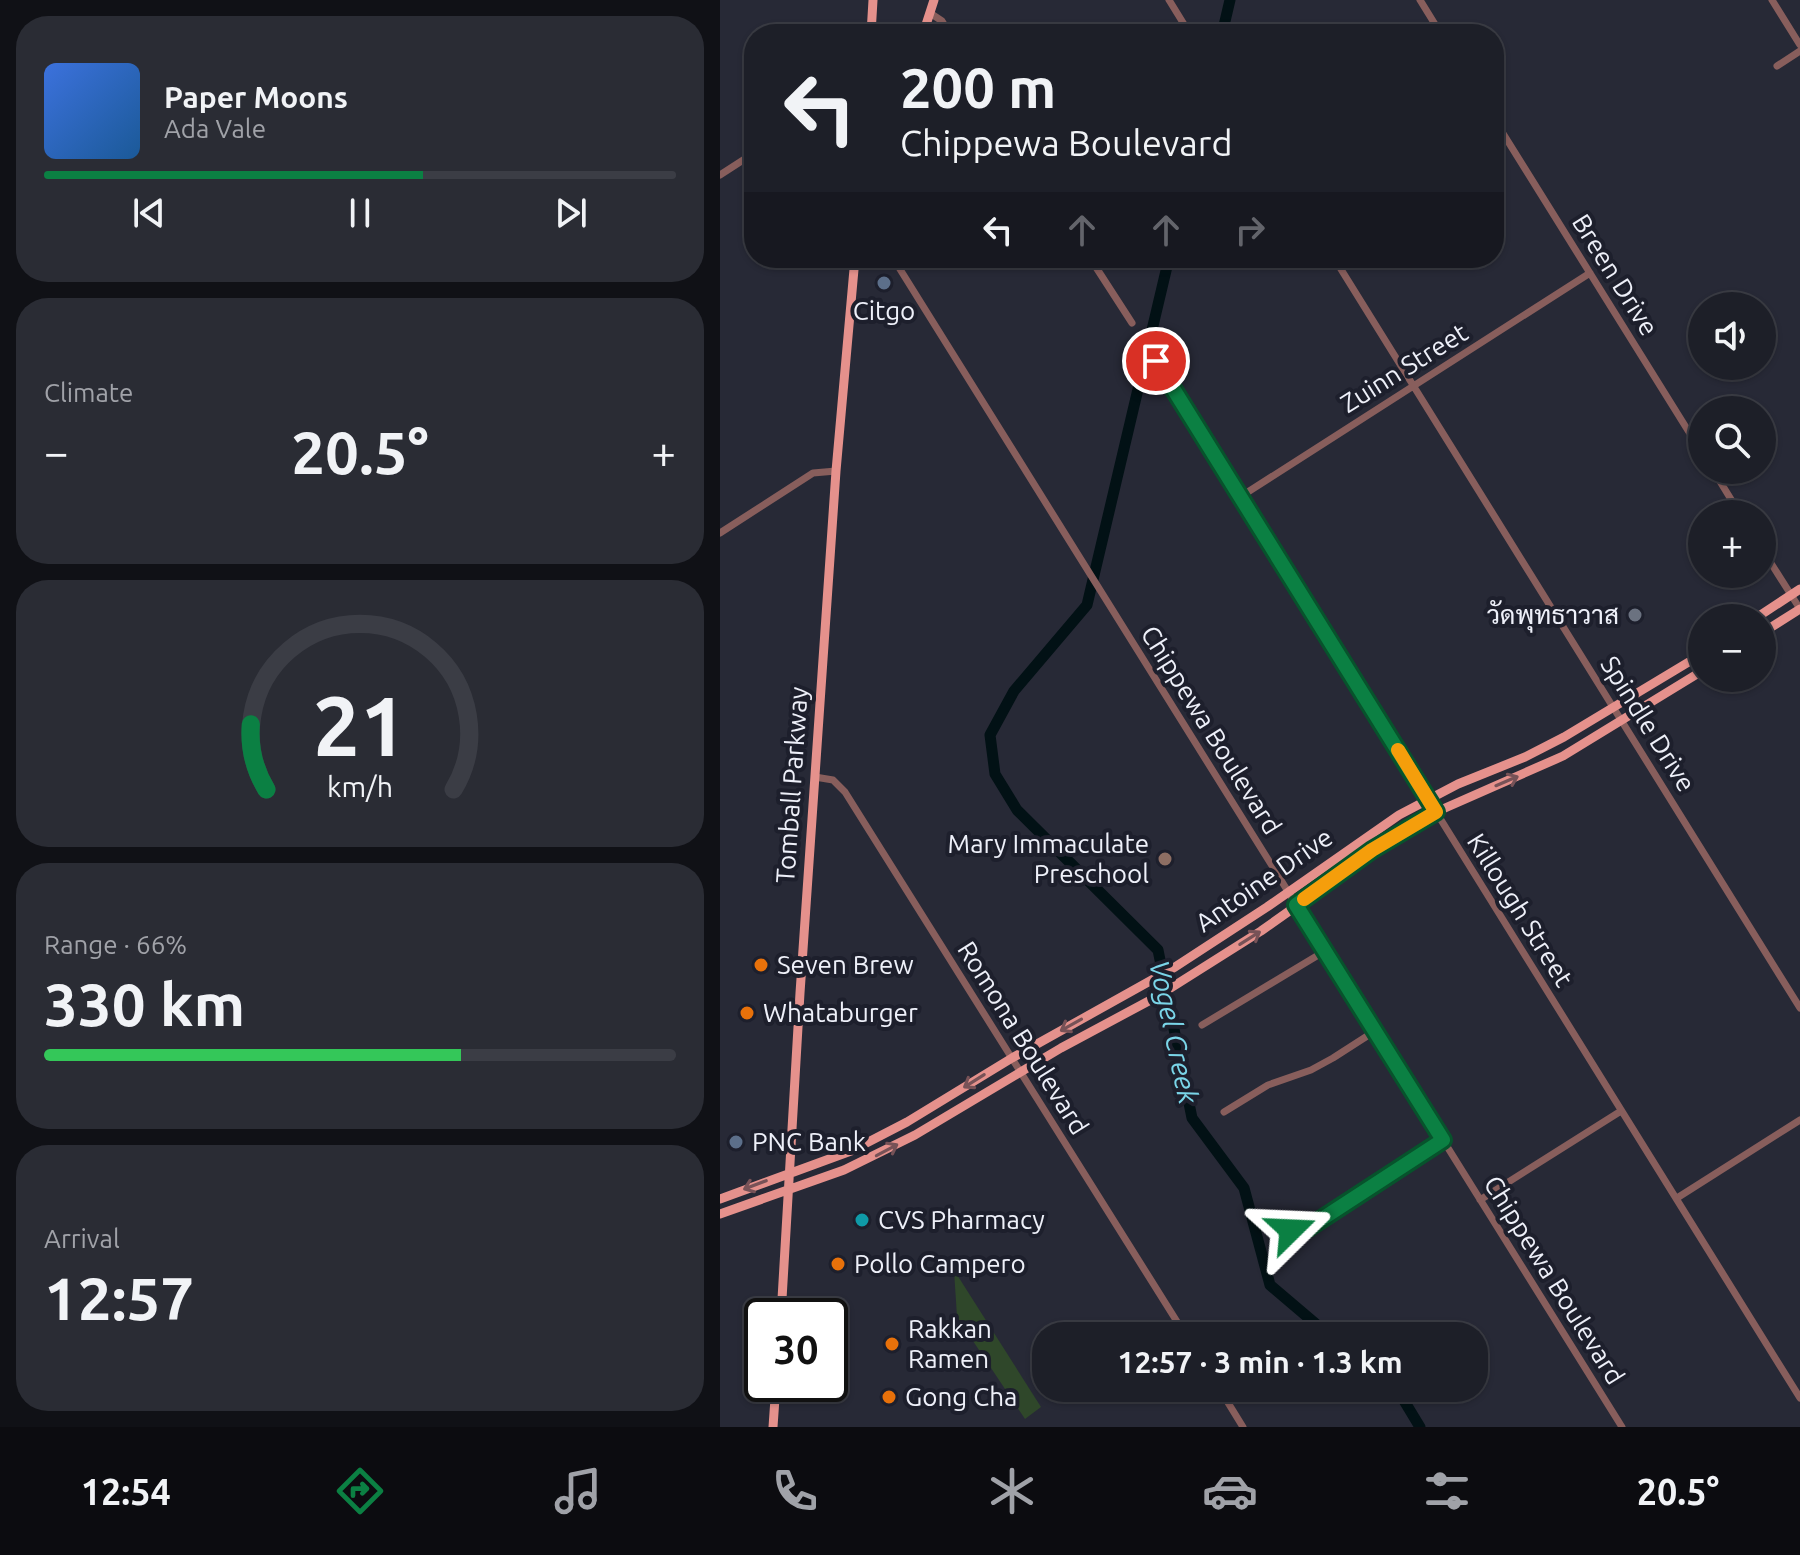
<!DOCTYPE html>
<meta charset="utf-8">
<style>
body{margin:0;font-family:Ubuntu,Sarabun,sans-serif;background:#2a2c34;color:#f1f3f6;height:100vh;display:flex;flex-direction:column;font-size:30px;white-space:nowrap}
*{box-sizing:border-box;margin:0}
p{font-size:26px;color:#a0a2a8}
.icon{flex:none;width:44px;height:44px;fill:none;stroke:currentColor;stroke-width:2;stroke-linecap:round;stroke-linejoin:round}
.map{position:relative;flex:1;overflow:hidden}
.panel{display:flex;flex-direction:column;gap:16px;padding:16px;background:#101116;width:720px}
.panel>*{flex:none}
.banner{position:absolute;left:24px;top:24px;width:760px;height:244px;border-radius:32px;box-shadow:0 2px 6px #0004,0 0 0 2px #3b3d45;background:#1d1f28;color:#f1f3f6;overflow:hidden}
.controls{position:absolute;left:968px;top:292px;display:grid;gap:16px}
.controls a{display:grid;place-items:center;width:88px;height:88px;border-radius:50%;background:#1d1f28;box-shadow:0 2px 6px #0004,0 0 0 2px #3b3d45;font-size:40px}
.speed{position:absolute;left:24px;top:1298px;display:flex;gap:16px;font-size:40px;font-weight:700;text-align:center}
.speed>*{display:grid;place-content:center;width:104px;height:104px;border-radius:50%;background:#1d1f28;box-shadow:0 2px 6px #0004,0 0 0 2px #3b3d45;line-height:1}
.speed .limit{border:4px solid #111;border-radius:12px;background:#fff;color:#111}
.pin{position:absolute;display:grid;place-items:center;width:68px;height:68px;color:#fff;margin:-34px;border:4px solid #fff;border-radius:50%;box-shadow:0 2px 8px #0007}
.me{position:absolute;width:88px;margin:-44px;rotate:69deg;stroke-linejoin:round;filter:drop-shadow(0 0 6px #0008)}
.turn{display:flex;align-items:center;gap:28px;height:168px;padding:0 24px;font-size:36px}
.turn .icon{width:104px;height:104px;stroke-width:2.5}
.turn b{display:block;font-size:56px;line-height:68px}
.lanes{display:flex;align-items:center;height:76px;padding:0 24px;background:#0003;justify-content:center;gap:40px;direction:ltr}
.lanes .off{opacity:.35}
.big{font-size:60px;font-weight:700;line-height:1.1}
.panel .tile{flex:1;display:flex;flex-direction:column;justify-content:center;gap:12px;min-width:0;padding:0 28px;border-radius:32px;background:#2a2c34}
.panel .dial{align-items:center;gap:0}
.dial svg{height:208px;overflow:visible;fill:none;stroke:#3b3d45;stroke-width:7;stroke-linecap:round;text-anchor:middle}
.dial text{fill:#f1f3f6;stroke:none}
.song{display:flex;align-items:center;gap:24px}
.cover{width:96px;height:96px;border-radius:12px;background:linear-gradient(135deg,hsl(220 70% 55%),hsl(210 70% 35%))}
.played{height:8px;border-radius:4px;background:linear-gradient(90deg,#0b8043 60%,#3b3d45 60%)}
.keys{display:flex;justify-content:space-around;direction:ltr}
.heat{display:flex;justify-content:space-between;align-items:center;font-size:44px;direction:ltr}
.charge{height:12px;border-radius:6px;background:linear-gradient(90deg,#34c759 66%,#3b3d45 0)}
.trip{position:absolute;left:312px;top:1322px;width:456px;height:80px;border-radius:32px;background:#1d1f28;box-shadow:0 2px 6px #0004,0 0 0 2px #3b3d45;font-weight:700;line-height:80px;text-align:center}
.tabs{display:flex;height:128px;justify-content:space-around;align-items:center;background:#0c0c10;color:#a0a2a8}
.tabs .icon{width:56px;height:56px}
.tabs .current{color:#0b8043}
.tabs b{font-size:36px;color:#f1f3f6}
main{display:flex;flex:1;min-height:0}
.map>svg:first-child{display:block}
</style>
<main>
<section class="panel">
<div class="tile">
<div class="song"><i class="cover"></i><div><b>Paper Moons</b><p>Ada Vale</p></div></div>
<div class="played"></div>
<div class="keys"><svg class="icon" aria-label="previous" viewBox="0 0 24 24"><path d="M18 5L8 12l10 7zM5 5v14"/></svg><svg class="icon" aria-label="pause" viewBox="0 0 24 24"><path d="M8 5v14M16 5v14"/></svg><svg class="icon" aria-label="next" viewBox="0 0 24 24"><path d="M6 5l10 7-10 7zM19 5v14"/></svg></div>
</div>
<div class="tile"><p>Climate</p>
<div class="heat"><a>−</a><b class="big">20.5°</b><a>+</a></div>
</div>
<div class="tile dial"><svg viewBox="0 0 100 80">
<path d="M14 69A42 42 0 1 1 86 69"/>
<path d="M14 69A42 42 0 0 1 8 44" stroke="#0b8043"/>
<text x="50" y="56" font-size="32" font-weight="700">21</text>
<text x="50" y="72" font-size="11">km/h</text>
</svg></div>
<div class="tile"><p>Range · 66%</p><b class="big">330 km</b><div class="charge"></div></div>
<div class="tile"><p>Arrival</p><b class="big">12:57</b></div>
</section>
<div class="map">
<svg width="1080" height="1427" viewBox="0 0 1080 1427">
<rect width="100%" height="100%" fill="#272936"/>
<path fill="#2f472a" d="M234,1270L321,1407L305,1419L237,1317Z"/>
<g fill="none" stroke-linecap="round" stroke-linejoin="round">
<path stroke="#021115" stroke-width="11" d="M502,34L510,0
M449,258L367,605L294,691L270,735L275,774L297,810L438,950L472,1118L524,1188L550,1285L610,1336
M673,1388L680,1394L700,1427"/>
<path stroke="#885e5c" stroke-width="7" d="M449,0L470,34
M700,0L721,34
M1052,0L1080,45
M210,13L222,21L230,34
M1057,66L1080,51
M774,119L982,453
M0,175L34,153
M173,258L902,1427
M370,258L412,323
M614,258L1080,1008
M436,361L1080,1398
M993,470L1020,514
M520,497L870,273
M0,533L93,473L116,471
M1042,549L1080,609
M95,777L113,780L125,792L466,1336
M482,1025L605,951
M504,1112L548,1085L591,1070L613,1058L655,1031
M957,1198L1080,1120
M760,1200L901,1111
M588,1228L581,1225L575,1226L567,1234L571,1243C582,1244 586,1237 588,1228L723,1140
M499,1388L523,1427"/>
<path stroke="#e5918c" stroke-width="9" d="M151,34L153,0
M203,34L214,0
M1036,618L1080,589
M1042,633L1080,609
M0,1199L131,1151L187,1122L292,1058L455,967L547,907L679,815L738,784L805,757L844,737L982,654
M0,1214L124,1170L195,1135L341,1048L438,996L541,931L681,832L716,812L843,756L982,671
M61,1316L80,993L116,471L135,258
M53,1427L56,1384"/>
</g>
<defs><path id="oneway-shaft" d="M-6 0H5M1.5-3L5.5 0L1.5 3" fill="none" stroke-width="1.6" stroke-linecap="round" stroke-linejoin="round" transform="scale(2)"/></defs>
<g stroke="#775257">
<use href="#oneway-shaft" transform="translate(787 781) rotate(-23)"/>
<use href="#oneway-shaft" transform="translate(530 938) rotate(-32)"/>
<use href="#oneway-shaft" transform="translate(351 1025) rotate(151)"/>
<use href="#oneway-shaft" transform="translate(254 1081) rotate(148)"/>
<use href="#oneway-shaft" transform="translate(167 1150) rotate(-28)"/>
<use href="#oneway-shaft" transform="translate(35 1185) rotate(159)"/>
</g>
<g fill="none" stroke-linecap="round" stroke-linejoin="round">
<g stroke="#07532c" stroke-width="20">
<path id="route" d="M436,361L716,812L652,850L576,905L723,1140L588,1228L581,1225L571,1230"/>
</g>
<use href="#route" stroke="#0b8043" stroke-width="14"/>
<path stroke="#f59e0b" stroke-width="14" d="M584,899L652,850L716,812L678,750"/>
</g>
<g fill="#5c6f8a" stroke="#1d1f2c" stroke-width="3">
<circle cx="164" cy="283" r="8"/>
<circle cx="16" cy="1142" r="8"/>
</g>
<circle fill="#6b7280" stroke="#1d1f2c" stroke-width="3" cx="915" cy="615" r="8"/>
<circle fill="#8d6e63" stroke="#1d1f2c" stroke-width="3" cx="445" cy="859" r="8"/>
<g fill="#e8710a" stroke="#1d1f2c" stroke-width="3">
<circle cx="41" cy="965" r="8"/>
<circle cx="27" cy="1013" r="8"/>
<circle cx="118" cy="1264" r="8"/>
<circle cx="172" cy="1344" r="8"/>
<circle cx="169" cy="1397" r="8"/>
</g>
<circle fill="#0f9aa8" stroke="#1d1f2c" stroke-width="3" cx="142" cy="1220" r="8"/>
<g text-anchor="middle" stroke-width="8" stroke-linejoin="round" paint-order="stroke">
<g font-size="26" fill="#eef0f9" stroke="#1d1f2c">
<text transform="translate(895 275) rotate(58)" y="9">Breen Drive</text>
<text transform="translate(684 368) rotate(-32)" y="9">Zuinn Street</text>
<text transform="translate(928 724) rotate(58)" y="9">Spindle Drive</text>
<text transform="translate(491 730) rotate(58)" y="9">Chippewa Boulevard</text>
<text transform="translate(72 785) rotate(-86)" y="9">Tomball Parkway</text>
<text transform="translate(544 880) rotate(-35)" y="9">Antoine Drive</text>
<text transform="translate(800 910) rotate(58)" y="9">Killough Street</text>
<text transform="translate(303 1038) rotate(58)" y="9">Romona Boulevard</text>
<text transform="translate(834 1280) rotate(58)" y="9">Chippewa Boulevard</text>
</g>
<g font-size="26" fill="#eef0f9" stroke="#1d1f2c" text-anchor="start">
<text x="164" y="320" text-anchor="middle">Citgo</text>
<text x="899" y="624" text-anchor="end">วัดพุทธาวาส</text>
<text x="429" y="853" text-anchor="end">Mary Immaculate<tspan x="429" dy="30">Preschool</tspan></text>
<text x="57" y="974">Seven Brew</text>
<text x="43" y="1022">Whataburger</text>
<text x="32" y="1151">PNC Bank</text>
<text x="158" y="1229">CVS Pharmacy</text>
<text x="134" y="1273">Pollo Campero</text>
<text x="188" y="1338">Rakkan<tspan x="188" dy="30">Ramen</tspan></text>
<text x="185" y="1406">Gong Cha</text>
</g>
<g font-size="28" font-style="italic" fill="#7ad5e8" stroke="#1d1f2c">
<text transform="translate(454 1032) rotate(78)" y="10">Vogel Creek</text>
</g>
</g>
</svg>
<div class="controls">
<a><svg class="icon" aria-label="sound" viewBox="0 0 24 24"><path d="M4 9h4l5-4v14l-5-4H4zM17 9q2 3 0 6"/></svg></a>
<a><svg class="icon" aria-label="search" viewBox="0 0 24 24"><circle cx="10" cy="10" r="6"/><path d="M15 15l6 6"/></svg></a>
<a>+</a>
<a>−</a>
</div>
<div class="speed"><div class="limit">30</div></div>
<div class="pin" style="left:436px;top:361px;background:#d93025"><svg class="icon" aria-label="arrive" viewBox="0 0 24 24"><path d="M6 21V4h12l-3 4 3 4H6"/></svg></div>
<svg class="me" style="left:571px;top:1230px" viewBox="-20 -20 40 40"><path d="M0-17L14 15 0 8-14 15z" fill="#0b8043" stroke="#fff" stroke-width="4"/></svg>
<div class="trip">12:57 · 3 min · 1.3 km</div>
<div class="banner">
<div class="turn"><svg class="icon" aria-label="left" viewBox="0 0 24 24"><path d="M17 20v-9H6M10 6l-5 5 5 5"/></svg><div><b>200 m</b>Chippewa Boulevard</div></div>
<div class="lanes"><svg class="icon" aria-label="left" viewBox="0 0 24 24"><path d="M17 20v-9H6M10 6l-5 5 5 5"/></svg><svg class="icon off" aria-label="ahead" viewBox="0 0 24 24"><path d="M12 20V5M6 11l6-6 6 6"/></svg><svg class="icon off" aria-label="ahead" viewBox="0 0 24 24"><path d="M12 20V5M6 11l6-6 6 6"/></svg><svg class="icon off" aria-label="right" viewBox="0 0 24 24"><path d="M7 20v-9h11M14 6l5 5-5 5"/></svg></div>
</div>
</div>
</main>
<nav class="tabs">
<b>12:54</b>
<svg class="icon current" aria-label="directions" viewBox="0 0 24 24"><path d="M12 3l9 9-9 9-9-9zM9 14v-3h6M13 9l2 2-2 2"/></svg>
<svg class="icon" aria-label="music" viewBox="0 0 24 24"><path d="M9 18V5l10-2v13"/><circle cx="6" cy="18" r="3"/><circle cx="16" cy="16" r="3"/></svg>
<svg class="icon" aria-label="phone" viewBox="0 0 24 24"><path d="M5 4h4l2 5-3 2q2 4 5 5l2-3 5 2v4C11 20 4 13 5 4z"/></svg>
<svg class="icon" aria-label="climate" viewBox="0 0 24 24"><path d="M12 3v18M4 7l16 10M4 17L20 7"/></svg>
<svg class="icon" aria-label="car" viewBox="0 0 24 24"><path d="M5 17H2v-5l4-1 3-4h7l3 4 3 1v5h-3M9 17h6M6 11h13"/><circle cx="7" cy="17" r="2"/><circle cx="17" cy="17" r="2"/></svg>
<svg class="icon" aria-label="filters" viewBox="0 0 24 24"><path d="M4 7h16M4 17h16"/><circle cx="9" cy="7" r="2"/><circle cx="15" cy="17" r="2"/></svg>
<b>20.5°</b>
</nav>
